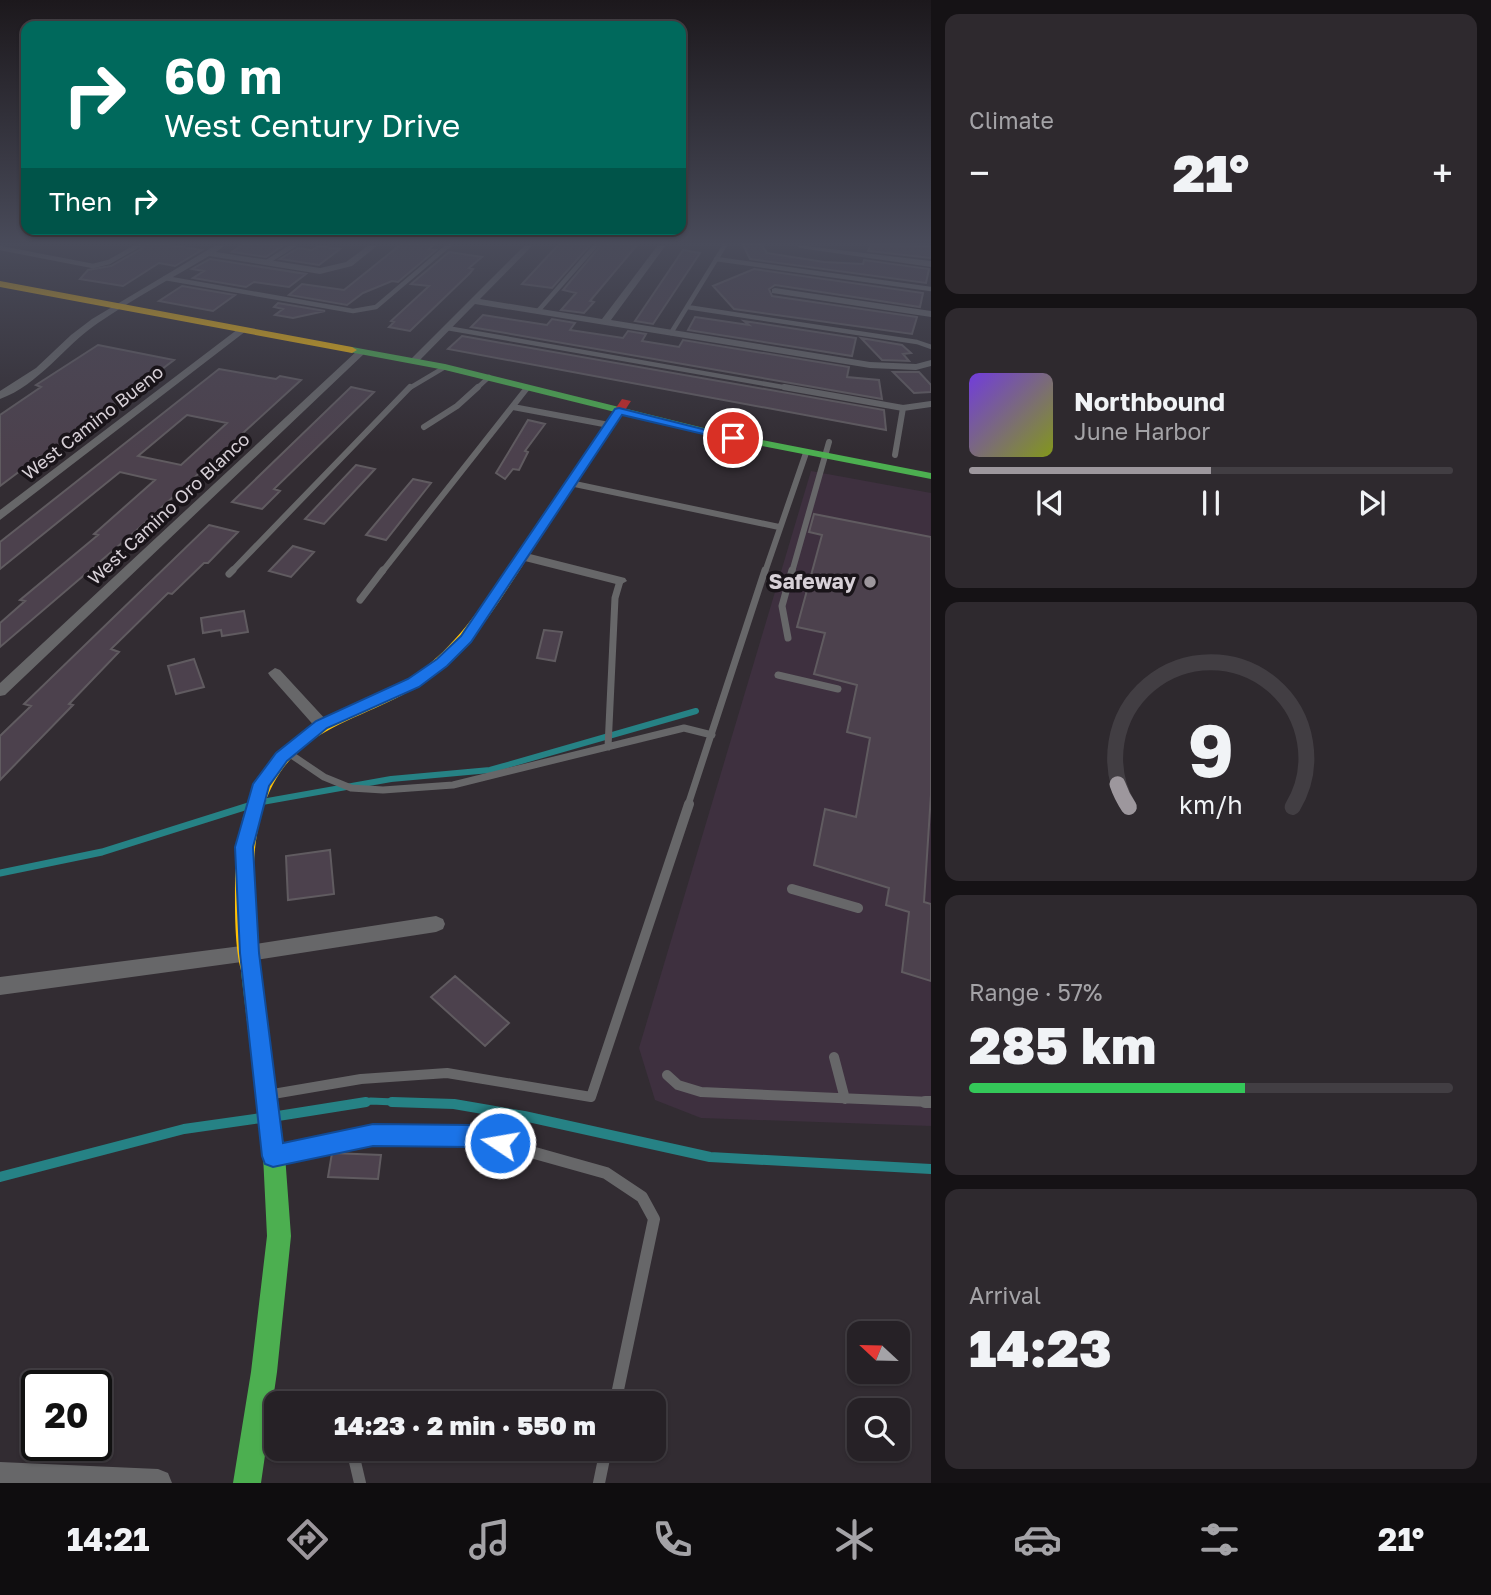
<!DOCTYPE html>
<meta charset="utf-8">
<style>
body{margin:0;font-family:"Golos Text",sans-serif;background:#2e292e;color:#f1f3f6;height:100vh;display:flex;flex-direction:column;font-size:26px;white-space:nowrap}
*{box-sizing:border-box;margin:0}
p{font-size:23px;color:#a4a3a7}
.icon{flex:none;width:38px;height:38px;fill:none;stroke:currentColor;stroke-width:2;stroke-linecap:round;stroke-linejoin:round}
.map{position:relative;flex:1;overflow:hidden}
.details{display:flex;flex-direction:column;gap:14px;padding:14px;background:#151215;width:560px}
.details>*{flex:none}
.hud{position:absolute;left:21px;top:21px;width:665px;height:214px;border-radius:14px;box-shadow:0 2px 5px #0004,0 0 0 2px #423e43;background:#00695c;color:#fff;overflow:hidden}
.needle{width:46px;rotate:292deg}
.controls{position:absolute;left:847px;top:1321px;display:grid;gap:14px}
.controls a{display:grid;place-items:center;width:63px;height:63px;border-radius:14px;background:#262126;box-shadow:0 2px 5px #0004,0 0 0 2px #423e43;font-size:35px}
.speed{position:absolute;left:21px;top:1370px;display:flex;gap:14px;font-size:35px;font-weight:700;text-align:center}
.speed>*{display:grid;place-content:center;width:91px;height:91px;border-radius:50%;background:#262126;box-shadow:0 2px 5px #0004,0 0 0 2px #423e43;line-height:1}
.speed .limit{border:4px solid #111;border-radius:10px;background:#fff;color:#111}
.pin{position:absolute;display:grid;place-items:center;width:60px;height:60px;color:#fff;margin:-30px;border:4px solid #fff;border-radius:50%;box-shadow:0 2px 7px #0007}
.me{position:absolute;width:77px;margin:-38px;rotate:282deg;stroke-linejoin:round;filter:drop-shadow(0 0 5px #0008)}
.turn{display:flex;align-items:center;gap:24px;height:147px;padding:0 28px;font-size:32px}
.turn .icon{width:91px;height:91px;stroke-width:2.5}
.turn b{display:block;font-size:49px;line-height:60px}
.then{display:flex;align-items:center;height:66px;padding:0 28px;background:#0003;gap:14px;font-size:26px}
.big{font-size:52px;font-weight:800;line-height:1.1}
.details .widget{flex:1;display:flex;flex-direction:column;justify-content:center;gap:10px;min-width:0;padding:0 24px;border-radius:14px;background:#2e292e}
.details .dial{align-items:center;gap:0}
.dial svg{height:182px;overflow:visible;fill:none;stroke:#423e43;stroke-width:7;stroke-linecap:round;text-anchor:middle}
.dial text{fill:#f1f3f6;stroke:none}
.song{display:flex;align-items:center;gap:21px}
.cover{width:84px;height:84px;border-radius:10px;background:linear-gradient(135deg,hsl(260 70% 55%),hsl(70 70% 35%))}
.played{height:7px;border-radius:4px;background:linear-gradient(90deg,#9d979d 50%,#423e43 50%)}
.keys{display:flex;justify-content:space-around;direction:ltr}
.heat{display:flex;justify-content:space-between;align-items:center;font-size:38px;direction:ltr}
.charge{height:10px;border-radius:5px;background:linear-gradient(90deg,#34c759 57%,#423e43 0)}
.trip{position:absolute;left:264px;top:1391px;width:402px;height:70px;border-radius:14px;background:#262126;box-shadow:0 2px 5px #0004,0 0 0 2px #423e43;font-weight:800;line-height:70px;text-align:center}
.dock{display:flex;height:112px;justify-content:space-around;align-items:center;background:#0f0d0f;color:#a4a3a7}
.dock .icon{width:49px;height:49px}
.dock .on{color:#9d979d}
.dock b{font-size:32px;color:#f1f3f6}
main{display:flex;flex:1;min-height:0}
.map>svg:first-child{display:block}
</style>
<main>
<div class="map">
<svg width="931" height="1483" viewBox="0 0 931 1483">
<rect width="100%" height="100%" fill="#322c32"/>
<path fill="#3e303f" d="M811,471L931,493V1126L701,1118L655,1100L639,1048Z"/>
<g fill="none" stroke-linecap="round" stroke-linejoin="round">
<path stroke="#268285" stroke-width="6" d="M262,802L391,779L490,770L696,711"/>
<path stroke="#268285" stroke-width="7" d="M0,873L102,852L248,806
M355,1104L371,1101L440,1104"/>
<path stroke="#268285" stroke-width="10" d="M392,1102L454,1104L524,1116L710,1157L931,1169
M278,1116L366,1102
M0,1177L184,1129L261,1118"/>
</g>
<path fill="#4c414d" stroke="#605b60" stroke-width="2" fill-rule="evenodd" d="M144,245H169L202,250L175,266L159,263L123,286L80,279L88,270L111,266L141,249Z
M242,245H284L266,257L232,252Z
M400,245H433L429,249L436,250L398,282L392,281L363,293L347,305L289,295L302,284L344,290Z
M558,245H590L552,288L522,284Z
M601,245H637L590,301L594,302L584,313L561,310L576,293L563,290Z
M743,245H762L767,253L824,262L863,264L864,260L929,269L926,283L750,259Z
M871,245L931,246V258L868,251Z
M318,246L340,249L319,265L280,259L298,248L312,250Z
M683,250L700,253L653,324L635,321Z
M449,252L482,257L469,268L473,269L470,273L410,331L389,327L394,322L391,321L429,286L411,284Z
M210,259L306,274L289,287L254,282L246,287L193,278L204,271L192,269Z
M754,269L923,293L920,307L775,285L769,289L772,296L917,317L912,334L734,309L713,286Z
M182,286L235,295L213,311L159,301Z
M278,303L325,311L293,318L275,315L283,309L274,307Z
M483,315L547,325L552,319L575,323L570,330L623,338L628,331L646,334L642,341L679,347L683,340L849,367L847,377L879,380L882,399L471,327Z
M695,317L749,325L744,321L856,338L852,356L688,330Z
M462,336L884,410L886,430L448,349Z
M861,338L902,345L911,353L903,354L909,361L882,360Z
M98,345L174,360L45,457L40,456L0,486V415L41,387L36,385Z
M219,369L276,379L280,376L301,380L137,530L0,647V623L25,601L20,600L98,535L94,534L155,480L120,472L0,569V542ZM187,415L227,423L181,465L138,456Z
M893,372H919L931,385V392L914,393Z
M351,387L374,392L274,489L280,491L262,509L232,502Z
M528,420L545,424L525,451L528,452L519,470L513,469L505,479L496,473Z
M356,465L375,469L324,524L305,519Z
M413,479L431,483L386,540L366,535Z
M814,514L931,537V794L924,902L931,904V981L902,972L909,912L886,905L889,888L814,865L825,809L856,817L870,738L847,732L857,685L814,674L825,633L797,627L822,535L809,532Z
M209,525L238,532L208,563H204L172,594L168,593L111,649L119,652L69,704L73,705L0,780V736L31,706L24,704Z
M293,546L314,552L291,577L269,571Z
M244,611L248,632L222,636L221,630L203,633L201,618Z
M544,630L562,632L555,661L537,658Z
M194,659L204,687L176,694L168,666Z
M330,850L334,894L288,900L286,856Z
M455,976L509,1023L485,1046L431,997Z
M332,1153L381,1155L378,1179L328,1177Z"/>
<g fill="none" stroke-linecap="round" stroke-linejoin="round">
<path stroke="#676769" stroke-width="4.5" d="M0,248L93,266L109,262L139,245
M716,259L931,289
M267,262L294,245
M165,278L353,311L376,307L449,245
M687,307L917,342L931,347
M538,311L596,245
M447,328L794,389
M671,333L725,245
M408,389L445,367
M476,389L489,377"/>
<path stroke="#676769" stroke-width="6" d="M784,387L903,408
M513,407L609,425
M424,427L457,406L478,387
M895,455L903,408L931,404
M570,483L779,527
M231,572L410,387
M382,572L527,388
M765,572L806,453
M792,572L829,442"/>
<path stroke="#676769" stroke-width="7" d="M229,574L233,570
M360,600L383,570
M788,638L782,606L792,570
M778,675L838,689
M608,747L615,598L620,581
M287,752L324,777L351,788L383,790L453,785L684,728L712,735
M688,805L765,570"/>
<path stroke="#676769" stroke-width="10" d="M792,889L858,908
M834,1057L845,1099
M667,1075L678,1085L701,1092L931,1102
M273,1094L361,1079L447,1073L591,1097L689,804"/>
<path stroke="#676769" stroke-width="12" d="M925,1102H931
M282,1154L373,1135L474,1136L606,1173L642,1197L654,1219L615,1404
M352,1449L360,1483
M599,1483L606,1449"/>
<path fill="#676769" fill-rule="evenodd" d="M216,245H225L216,252L320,268L346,262L369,245H378L352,266L320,274L209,256C172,278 133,299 98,323C64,346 39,385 0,399V391L36,368L71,335L92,319Z
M525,245H533L480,299L602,319L658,245H666L611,320L870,362L916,364L931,360V366L916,370L870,368L475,304L417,363H411V359Z
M797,245L931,261V267L800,248Z
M775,288L931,311V317L772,293V289Z
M238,329L246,331L0,520V510Z
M358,350L366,352L5,695L0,696V683Z
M522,552L625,578L627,581L620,585L517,559V553Z
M275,668L280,670L327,721L330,725L327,729H317L270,676L268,673Z
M436,916L443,919L445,924L443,929L436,932L249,961L0,995V977L249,945Z
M342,1389L351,1393L354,1404H278L282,1395L291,1391Z
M0,1462L158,1469L168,1473L172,1483H0Z"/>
<path fill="#4caf50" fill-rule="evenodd" d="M352,347L445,364L716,431L931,473V479L716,437L445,370L349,352V348Z
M251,964L258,966L261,972L285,1155L291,1236L277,1372L261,1483H233L251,1372L267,1236L263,1155L241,972L244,966Z"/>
<path fill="#ffc107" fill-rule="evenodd" d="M0,281L352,347L357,350L352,353L0,287Z
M516,561L523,565C496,606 469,651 429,679C395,703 355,714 320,735C238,784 251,891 261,972L258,978L251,980L244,978C234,957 235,907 235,883C234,806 263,748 333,715C364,700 397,690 423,669C461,640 485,601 511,562Z"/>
<path fill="#c62828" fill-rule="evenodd" d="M622,399L631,401L521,568H511L509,565Z"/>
</g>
<linearGradient id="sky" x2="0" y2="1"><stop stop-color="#1c181c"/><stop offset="0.54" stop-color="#494b5a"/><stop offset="1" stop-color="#494b5a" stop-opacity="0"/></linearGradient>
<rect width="931" height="452" fill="url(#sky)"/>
<path fill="#1a73e8" stroke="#114b97" stroke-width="2" d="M619,408L738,438L733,441L622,415L471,642L447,666L419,687L327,728L287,761L269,786L253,847L259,953L283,1143L373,1124L474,1125L508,1136L511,1143L508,1151L500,1154L474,1147L373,1146L273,1167L265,1164L262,1156L240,953L235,847L253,784L276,753L316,721L408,679L437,659L461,636L615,409Z"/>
<circle fill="#9d979d" stroke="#191419" stroke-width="2.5" cx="870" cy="582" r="7"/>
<g text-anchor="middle" stroke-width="7" stroke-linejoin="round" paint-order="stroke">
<g font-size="18" fill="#d7d0d7" stroke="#191419">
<text transform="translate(93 423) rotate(-38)" y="6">West Camino Bueno</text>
<text transform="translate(169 509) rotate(-43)" y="6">West Camino Oro Blanco</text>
</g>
<g font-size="21" font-weight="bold" fill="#d7d0d7" stroke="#191419" text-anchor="end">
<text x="856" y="589">Safeway</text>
</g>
</g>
</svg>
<div class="controls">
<a><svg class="needle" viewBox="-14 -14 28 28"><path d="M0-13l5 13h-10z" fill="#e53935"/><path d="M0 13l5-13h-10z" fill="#a4a3a7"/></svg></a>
<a><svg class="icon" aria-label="search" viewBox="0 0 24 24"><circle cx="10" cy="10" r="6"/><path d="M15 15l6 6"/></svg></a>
</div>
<div class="speed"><div class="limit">20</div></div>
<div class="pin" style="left:733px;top:438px;background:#d93025"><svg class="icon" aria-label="arrive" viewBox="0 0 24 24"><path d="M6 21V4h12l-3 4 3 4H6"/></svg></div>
<svg class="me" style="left:500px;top:1143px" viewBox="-20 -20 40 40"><circle r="17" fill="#1a73e8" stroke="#fff" stroke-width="3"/><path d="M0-11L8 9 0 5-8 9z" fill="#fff"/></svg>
<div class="trip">14:23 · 2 min · 550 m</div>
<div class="hud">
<div class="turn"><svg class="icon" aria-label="right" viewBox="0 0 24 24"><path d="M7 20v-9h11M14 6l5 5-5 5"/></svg><div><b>60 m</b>West Century Drive</div></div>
<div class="then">Then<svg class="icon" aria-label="right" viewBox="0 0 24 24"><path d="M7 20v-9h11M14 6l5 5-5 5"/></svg></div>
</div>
</div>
<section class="details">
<div class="widget"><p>Climate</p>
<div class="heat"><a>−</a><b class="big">21°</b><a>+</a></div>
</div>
<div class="widget">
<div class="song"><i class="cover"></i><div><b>Northbound</b><p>June Harbor</p></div></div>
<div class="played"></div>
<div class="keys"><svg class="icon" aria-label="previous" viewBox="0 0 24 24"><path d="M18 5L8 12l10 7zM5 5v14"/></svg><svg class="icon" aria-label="pause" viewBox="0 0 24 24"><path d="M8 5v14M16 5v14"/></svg><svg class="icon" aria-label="next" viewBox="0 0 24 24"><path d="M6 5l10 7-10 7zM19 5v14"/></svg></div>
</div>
<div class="widget dial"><svg viewBox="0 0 100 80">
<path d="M14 69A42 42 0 1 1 86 69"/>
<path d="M14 69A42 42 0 0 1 9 59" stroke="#9d979d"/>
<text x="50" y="56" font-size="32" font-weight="700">9</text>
<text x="50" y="72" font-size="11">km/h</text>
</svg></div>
<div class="widget"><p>Range · 57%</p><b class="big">285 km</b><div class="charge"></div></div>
<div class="widget"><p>Arrival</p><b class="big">14:23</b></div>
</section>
</main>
<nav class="dock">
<b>14:21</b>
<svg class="icon on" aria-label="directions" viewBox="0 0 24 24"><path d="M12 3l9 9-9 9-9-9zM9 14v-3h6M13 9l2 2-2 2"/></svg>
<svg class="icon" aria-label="music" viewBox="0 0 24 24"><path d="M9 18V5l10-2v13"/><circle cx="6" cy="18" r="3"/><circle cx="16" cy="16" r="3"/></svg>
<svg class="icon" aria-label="phone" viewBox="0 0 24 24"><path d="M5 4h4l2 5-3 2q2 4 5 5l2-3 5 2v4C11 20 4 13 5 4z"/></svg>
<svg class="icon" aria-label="climate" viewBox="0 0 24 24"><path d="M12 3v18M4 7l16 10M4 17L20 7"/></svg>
<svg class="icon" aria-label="car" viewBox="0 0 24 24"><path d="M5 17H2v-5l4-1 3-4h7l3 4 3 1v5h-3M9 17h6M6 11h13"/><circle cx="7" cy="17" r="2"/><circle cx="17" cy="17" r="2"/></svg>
<svg class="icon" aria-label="filters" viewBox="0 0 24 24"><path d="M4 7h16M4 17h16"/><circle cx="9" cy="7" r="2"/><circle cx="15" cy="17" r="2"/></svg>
<b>21°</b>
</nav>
